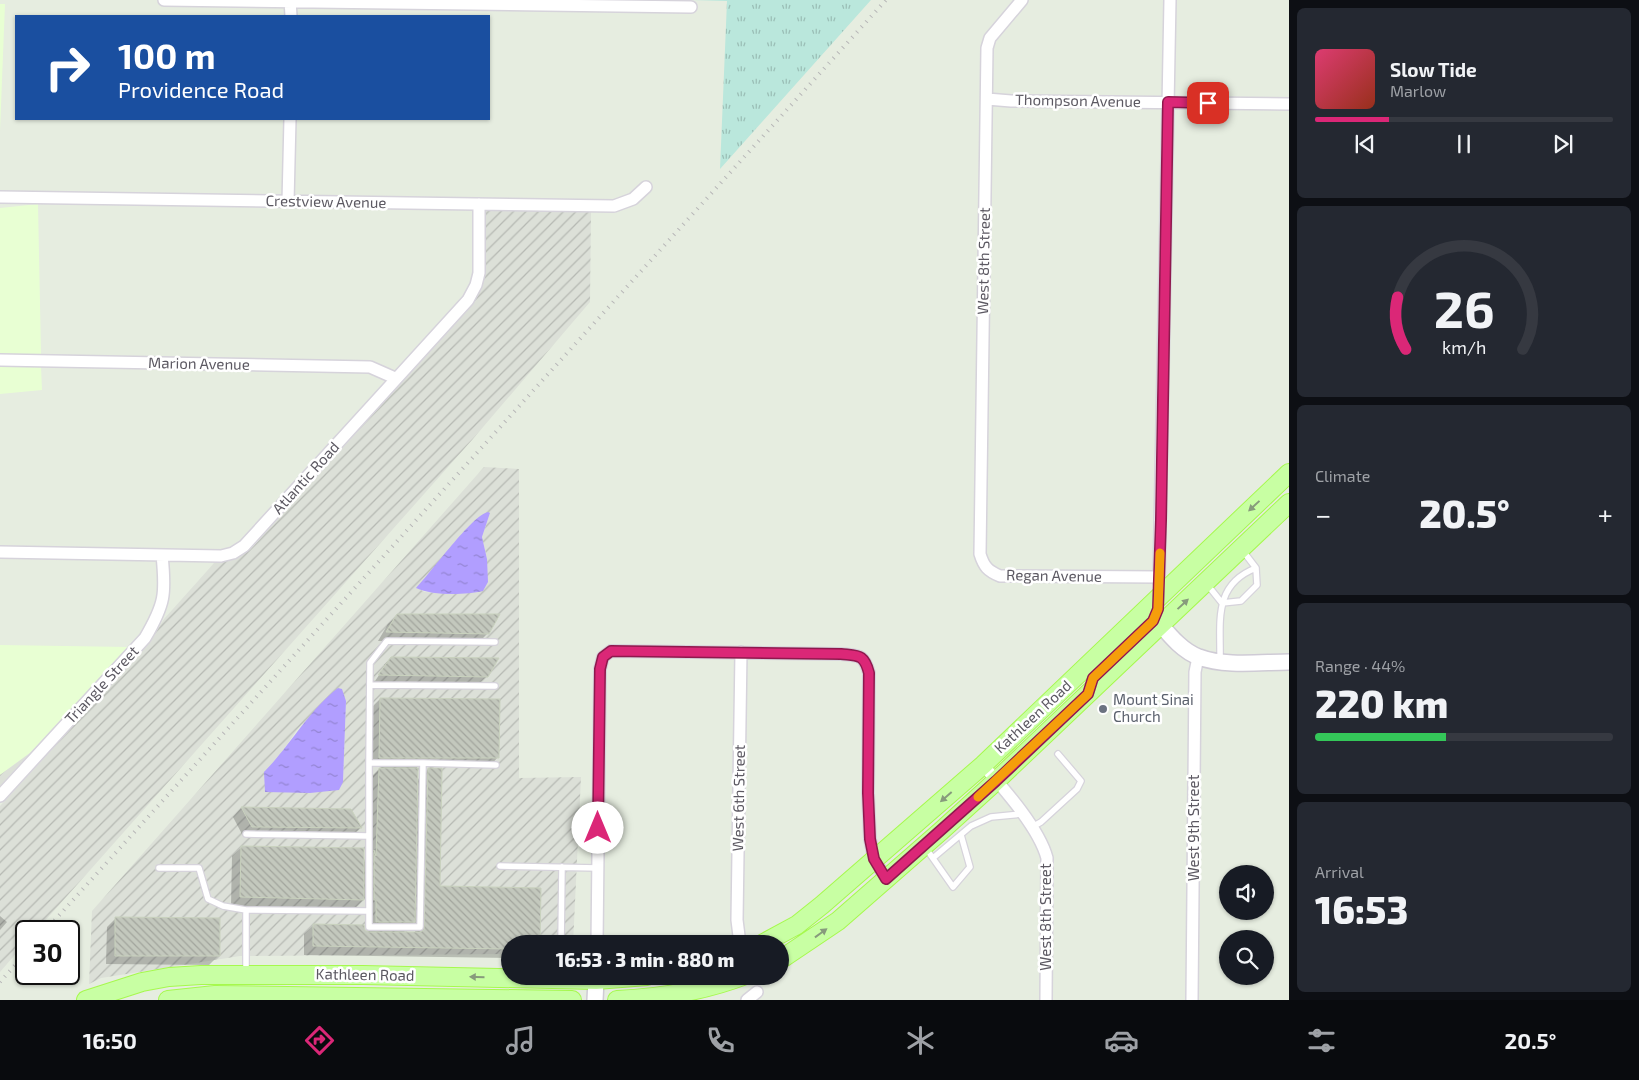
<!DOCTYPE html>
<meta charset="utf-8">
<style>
body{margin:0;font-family:"Exo 2",sans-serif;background:#242831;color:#f1f3f6;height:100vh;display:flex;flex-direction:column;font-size:19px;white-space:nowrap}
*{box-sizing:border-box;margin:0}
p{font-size:16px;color:#9ea1a6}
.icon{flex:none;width:28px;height:28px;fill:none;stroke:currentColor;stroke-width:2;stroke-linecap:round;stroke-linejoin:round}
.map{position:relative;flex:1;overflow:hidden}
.side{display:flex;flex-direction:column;gap:8px;padding:8px;background:#0d0f14;width:350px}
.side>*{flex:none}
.hud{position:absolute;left:15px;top:15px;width:475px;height:105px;border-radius:0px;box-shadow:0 1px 4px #0004;background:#1a4fa0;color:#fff;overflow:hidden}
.fabs{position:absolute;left:1219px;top:865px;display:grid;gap:10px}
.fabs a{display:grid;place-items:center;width:55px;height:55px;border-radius:50%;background:#171b24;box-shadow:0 1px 4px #0004;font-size:25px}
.speed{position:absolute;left:15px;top:920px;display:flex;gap:10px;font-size:25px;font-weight:700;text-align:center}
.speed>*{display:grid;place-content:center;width:65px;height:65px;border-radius:50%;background:#171b24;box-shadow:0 1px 4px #0004;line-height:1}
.speed .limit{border:2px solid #111;border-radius:8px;background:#fff;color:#111}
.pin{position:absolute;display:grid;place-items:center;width:42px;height:42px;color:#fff;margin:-21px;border-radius:10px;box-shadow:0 2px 8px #0006}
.me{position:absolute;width:55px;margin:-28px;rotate:0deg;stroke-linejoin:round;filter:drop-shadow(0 0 4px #0008)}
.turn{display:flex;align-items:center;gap:18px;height:105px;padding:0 20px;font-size:22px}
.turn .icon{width:65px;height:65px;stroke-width:2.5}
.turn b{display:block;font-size:35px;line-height:42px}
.big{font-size:38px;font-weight:800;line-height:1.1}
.side .widget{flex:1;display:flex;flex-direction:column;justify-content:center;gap:8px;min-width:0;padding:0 18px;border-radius:8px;background:#242831}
.side .dial{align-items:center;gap:0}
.dial svg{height:130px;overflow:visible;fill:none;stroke:#363941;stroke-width:7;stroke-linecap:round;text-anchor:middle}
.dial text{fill:#f1f3f6;stroke:none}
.song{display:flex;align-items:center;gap:15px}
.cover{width:60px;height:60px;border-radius:8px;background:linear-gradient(135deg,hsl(340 70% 55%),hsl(10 70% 35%))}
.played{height:5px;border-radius:2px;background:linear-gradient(90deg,#db2777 25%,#363941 25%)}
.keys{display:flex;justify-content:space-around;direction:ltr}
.heat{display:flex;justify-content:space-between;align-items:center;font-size:28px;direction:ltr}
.charge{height:8px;border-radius:4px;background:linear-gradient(90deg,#34c759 44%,#363941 0)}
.trip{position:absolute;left:501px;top:935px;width:288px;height:50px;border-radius:25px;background:#171b24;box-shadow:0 1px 4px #0004;font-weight:800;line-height:50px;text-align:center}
.menu{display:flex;height:80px;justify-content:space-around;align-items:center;background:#090b0e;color:#9ea1a6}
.menu .icon{width:35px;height:35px}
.menu .on{color:#db2777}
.menu b{font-size:22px;color:#f1f3f6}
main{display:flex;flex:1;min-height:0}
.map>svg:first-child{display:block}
</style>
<main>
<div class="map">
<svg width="1289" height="1000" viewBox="0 0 1289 1000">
<defs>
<pattern id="industrial-furrows" width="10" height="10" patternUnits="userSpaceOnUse" patternTransform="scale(1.25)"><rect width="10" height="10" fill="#dce0d8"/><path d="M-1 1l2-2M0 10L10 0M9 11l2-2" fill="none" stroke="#b6b9b3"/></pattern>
<pattern id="park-tufts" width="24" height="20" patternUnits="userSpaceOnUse" patternTransform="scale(1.25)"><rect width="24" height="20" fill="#bae7dc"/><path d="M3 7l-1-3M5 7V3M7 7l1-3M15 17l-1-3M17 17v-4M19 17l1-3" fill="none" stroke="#9abeb6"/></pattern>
<pattern id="water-ripples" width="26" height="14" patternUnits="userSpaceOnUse" patternTransform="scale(1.25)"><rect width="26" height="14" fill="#b19eff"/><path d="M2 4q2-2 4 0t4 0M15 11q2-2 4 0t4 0" fill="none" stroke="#9384d2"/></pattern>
<pattern id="building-back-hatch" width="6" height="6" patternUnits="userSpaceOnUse" patternTransform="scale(1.25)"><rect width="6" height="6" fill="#c3c8bd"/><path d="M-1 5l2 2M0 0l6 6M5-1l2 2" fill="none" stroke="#a2a59d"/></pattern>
</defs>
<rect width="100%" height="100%" fill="#e6ede0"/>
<path fill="#e8ffd3" d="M0,4H5L0,131Z
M38,204L41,354H0V208Z
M0,366L41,367L42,390L0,394Z
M0,645L129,647L30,753L0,775Z"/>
<path fill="url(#industrial-furrows)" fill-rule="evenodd" d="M486,210L591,212L590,302L472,440L36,931H26V942L0,972V806L150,642L164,619L215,562L235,559L250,550L473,304L482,288L485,274Z
M484,467L519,469V778L581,777L573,944H510V954L240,956L101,978L89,984L92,911ZM490,513L482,537L487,559L438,593L425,592L417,588ZM338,688L346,701L343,782L264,772L277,759L297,730Z
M30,753L0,786V775Z"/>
<path fill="url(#park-tufts)" d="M692,0H871L720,169L727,1Z"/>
<path fill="url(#water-ripples)" d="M488,512L490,513L482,537L487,559L488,582L483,591C465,595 433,596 416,588C431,573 472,515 488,512Z
M338,688L342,689L346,701L343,782L339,790L310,793L265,792L264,772C290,746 309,710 338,688Z"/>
<path fill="#0003" fill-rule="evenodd" d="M398,615L488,633L478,643L378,641L388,624Z
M391,658L487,676L477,685L370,684L382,667L373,680L375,681L386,665H384Z
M380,699L498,757L489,767L433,766L430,769L439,888L510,944V958L304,955V934L314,925L367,932V909H365V898L354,909L231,906L232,856L242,847L363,863L368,858L370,778L381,767H370L371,708ZM417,767H430L417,780ZM416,920L415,933H403Z
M241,808L351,811L360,828L351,837L243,836L233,817Z
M0,916L7,922L0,930Z
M116,918L218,956L209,965L106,964L107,927Z"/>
<path fill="url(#building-back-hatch)" stroke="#c9d2be" d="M397,614H500L489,634L386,632Z
M391,657L499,658L488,677L378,675Z
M380,698L500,699L499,758H379Z
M379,768H418L415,922H376V900H374V850L376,856Z
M428,768H442L440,886L541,888L540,944H510V949L313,946V924L364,925L365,930L369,932H420L424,930Z
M241,807L351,809L362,828L252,827Z
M241,846L364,848V900L240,897Z
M115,917L220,918V956H115Z"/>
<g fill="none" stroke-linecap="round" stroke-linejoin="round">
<g stroke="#d6d3db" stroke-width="8">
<path id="lane" d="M1206,583L1222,603
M1222,603L1241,601L1257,585L1256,568L1243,551
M1220,662C1221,623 1212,585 1256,568
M370,685L495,686
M369,763L370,663L387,641L495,642
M423,763L496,765
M1032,827L1041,822L1077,789L1081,781L1058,754
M246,834L369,836
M925,847L953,887L970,867L961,835
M933,858L971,826L991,817L1022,814
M500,866L598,868
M159,868H199L208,899L223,906L246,910V972
M246,910L369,911V927H420L423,763H369V911
M561,944L562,867"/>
</g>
<g stroke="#d6d3db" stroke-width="14">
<path id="street" d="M164,0L691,7
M290,0L291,16
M1022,0L990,38L987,48L980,554C984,567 988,571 1000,576L1159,577
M987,99L1011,101L1289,104
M0,197L614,206L633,199L646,187
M288,202L290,119
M0,360L370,367L395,378
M0,552L221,556L233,553L244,546L468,300L476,285L479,273V204
M1159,582L1170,0
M983,765C1004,789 1039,828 1047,858L1046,1000
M0,796L145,638C165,604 166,594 162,555
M597,944L600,669L603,657L611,651L841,654C859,656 864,654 869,673L868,793L870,839L874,859L886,879
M740,944L737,920L741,652
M747,1000L757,992
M1192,1000L1195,672L1198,657"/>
</g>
<g stroke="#cfcbd5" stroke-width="18">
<path id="secondary" d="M1161,625C1171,637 1184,652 1199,657C1225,667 1262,662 1289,662
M595,1000L596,980"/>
</g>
<g stroke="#a6f94d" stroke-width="20">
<path id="primary" d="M762,944L797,925L822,905L983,765L1289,473
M780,960L838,921L941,831L996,781L1289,503
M86,1000L142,982L169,977L201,975H363L596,980L647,976
M168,1000L215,995L572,1000
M617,1000C660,998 703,991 743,976"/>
</g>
<use href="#lane" stroke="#fff" stroke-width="5.5"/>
<use href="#street" stroke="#fff" stroke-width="11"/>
<use href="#secondary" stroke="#fff" stroke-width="15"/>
<use href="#primary" stroke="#c8ffa3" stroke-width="18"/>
<path stroke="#b7b6b7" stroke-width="4" stroke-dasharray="1 6" stroke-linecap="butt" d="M45,931L886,0
M0,982L26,953"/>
</g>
<defs><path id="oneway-solid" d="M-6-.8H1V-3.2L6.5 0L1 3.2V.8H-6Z" transform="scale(1.25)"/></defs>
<g fill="#879b7c">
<use href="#oneway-solid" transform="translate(1254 506) rotate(137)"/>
<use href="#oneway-solid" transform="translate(1183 604) rotate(-43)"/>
<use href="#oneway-solid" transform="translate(946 797) rotate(139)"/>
<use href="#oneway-solid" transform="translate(821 933) rotate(-36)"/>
<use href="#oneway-solid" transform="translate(477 977) rotate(-179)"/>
</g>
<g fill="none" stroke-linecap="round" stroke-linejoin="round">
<g stroke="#8e194d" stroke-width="12">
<path id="route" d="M598,828L600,669L603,657L611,651L841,654C859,656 864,654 869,673L868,793L870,839L874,859L886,879L996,781L1088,694L1093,678L1153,621L1158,609L1161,520L1168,102L1208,103"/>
</g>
<use href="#route" stroke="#db2777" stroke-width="9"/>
<path stroke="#f59e0b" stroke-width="9" d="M978,797L1088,694L1093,678L1153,621L1158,609L1160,553"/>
</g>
<circle fill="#6b7280" stroke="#fff" stroke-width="2" cx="1103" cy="709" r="5"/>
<g text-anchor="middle" stroke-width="5" stroke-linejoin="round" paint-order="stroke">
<g font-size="15" fill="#5c5962" stroke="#fff">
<text transform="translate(1078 101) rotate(1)" y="5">Thompson Avenue</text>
<text transform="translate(326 202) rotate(1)" y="5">Crestview Avenue</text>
<text transform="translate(984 261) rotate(-89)" y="5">West 8th Street</text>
<text transform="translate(199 364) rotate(1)" y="5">Marion Avenue</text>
<text transform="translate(306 478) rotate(-48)" y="5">Atlantic Road</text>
<text transform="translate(1054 576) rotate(1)" y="5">Regan Avenue</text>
<text transform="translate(102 685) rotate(-47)" y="5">Triangle Street</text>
<text transform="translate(1033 717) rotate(-43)" y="5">Kathleen Road</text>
<text transform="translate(739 798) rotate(-89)" y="5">West 6th Street</text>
<text transform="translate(1194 828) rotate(-90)" y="5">West 9th Street</text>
<text transform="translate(1046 917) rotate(-90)" y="5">West 8th Street</text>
<text transform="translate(365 975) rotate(1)" y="5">Kathleen Road</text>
</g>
<g font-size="15" fill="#5b616d" stroke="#fff" text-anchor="start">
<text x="1113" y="705">Mount Sinai<tspan x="1113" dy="17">Church</tspan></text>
</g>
</g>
</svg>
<div class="fabs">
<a><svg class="icon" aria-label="sound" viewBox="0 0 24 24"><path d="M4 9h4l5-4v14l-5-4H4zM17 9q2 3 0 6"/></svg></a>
<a><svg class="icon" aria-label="search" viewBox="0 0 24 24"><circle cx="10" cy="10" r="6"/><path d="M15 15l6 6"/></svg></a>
</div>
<div class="speed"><div class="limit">30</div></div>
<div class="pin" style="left:1208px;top:103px;background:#d93025"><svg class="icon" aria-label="arrive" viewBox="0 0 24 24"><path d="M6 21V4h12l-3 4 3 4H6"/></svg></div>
<svg class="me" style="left:598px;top:828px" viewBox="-20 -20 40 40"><circle r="19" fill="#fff"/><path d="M0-13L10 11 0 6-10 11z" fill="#db2777"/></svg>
<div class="trip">16:53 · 3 min · 880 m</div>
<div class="hud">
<div class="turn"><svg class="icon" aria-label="right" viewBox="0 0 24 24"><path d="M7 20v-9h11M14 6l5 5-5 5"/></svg><div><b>100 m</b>Providence Road</div></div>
</div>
</div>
<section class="side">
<div class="widget">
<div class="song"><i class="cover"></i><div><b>Slow Tide</b><p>Marlow</p></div></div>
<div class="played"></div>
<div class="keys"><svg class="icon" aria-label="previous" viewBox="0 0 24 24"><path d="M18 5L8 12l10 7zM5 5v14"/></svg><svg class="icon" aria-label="pause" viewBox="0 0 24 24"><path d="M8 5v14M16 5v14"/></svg><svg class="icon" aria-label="next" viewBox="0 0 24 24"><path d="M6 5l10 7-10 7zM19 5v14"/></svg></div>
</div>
<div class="widget dial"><svg viewBox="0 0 100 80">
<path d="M14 69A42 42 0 1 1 86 69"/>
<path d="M14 69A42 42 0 0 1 9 37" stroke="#db2777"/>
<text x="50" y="56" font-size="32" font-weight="700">26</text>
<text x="50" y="72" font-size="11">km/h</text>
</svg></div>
<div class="widget"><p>Climate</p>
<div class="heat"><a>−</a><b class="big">20.5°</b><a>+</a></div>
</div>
<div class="widget"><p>Range · 44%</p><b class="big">220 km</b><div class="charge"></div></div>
<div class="widget"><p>Arrival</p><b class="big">16:53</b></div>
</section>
</main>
<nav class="menu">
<b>16:50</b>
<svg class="icon on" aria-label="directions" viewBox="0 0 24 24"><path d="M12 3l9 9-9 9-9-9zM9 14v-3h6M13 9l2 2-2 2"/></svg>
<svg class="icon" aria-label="music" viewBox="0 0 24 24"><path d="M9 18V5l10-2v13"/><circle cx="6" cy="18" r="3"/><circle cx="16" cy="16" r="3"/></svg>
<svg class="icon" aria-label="phone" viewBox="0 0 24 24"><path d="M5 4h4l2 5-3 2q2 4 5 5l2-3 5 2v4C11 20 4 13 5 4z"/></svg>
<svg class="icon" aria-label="climate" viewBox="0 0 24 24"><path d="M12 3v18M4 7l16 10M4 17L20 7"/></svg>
<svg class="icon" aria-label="car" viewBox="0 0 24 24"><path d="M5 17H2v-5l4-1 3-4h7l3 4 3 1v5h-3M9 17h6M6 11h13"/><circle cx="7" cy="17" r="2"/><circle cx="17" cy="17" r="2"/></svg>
<svg class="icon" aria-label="filters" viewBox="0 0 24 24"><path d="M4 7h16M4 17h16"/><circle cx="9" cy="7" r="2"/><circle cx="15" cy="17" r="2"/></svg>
<b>20.5°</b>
</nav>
